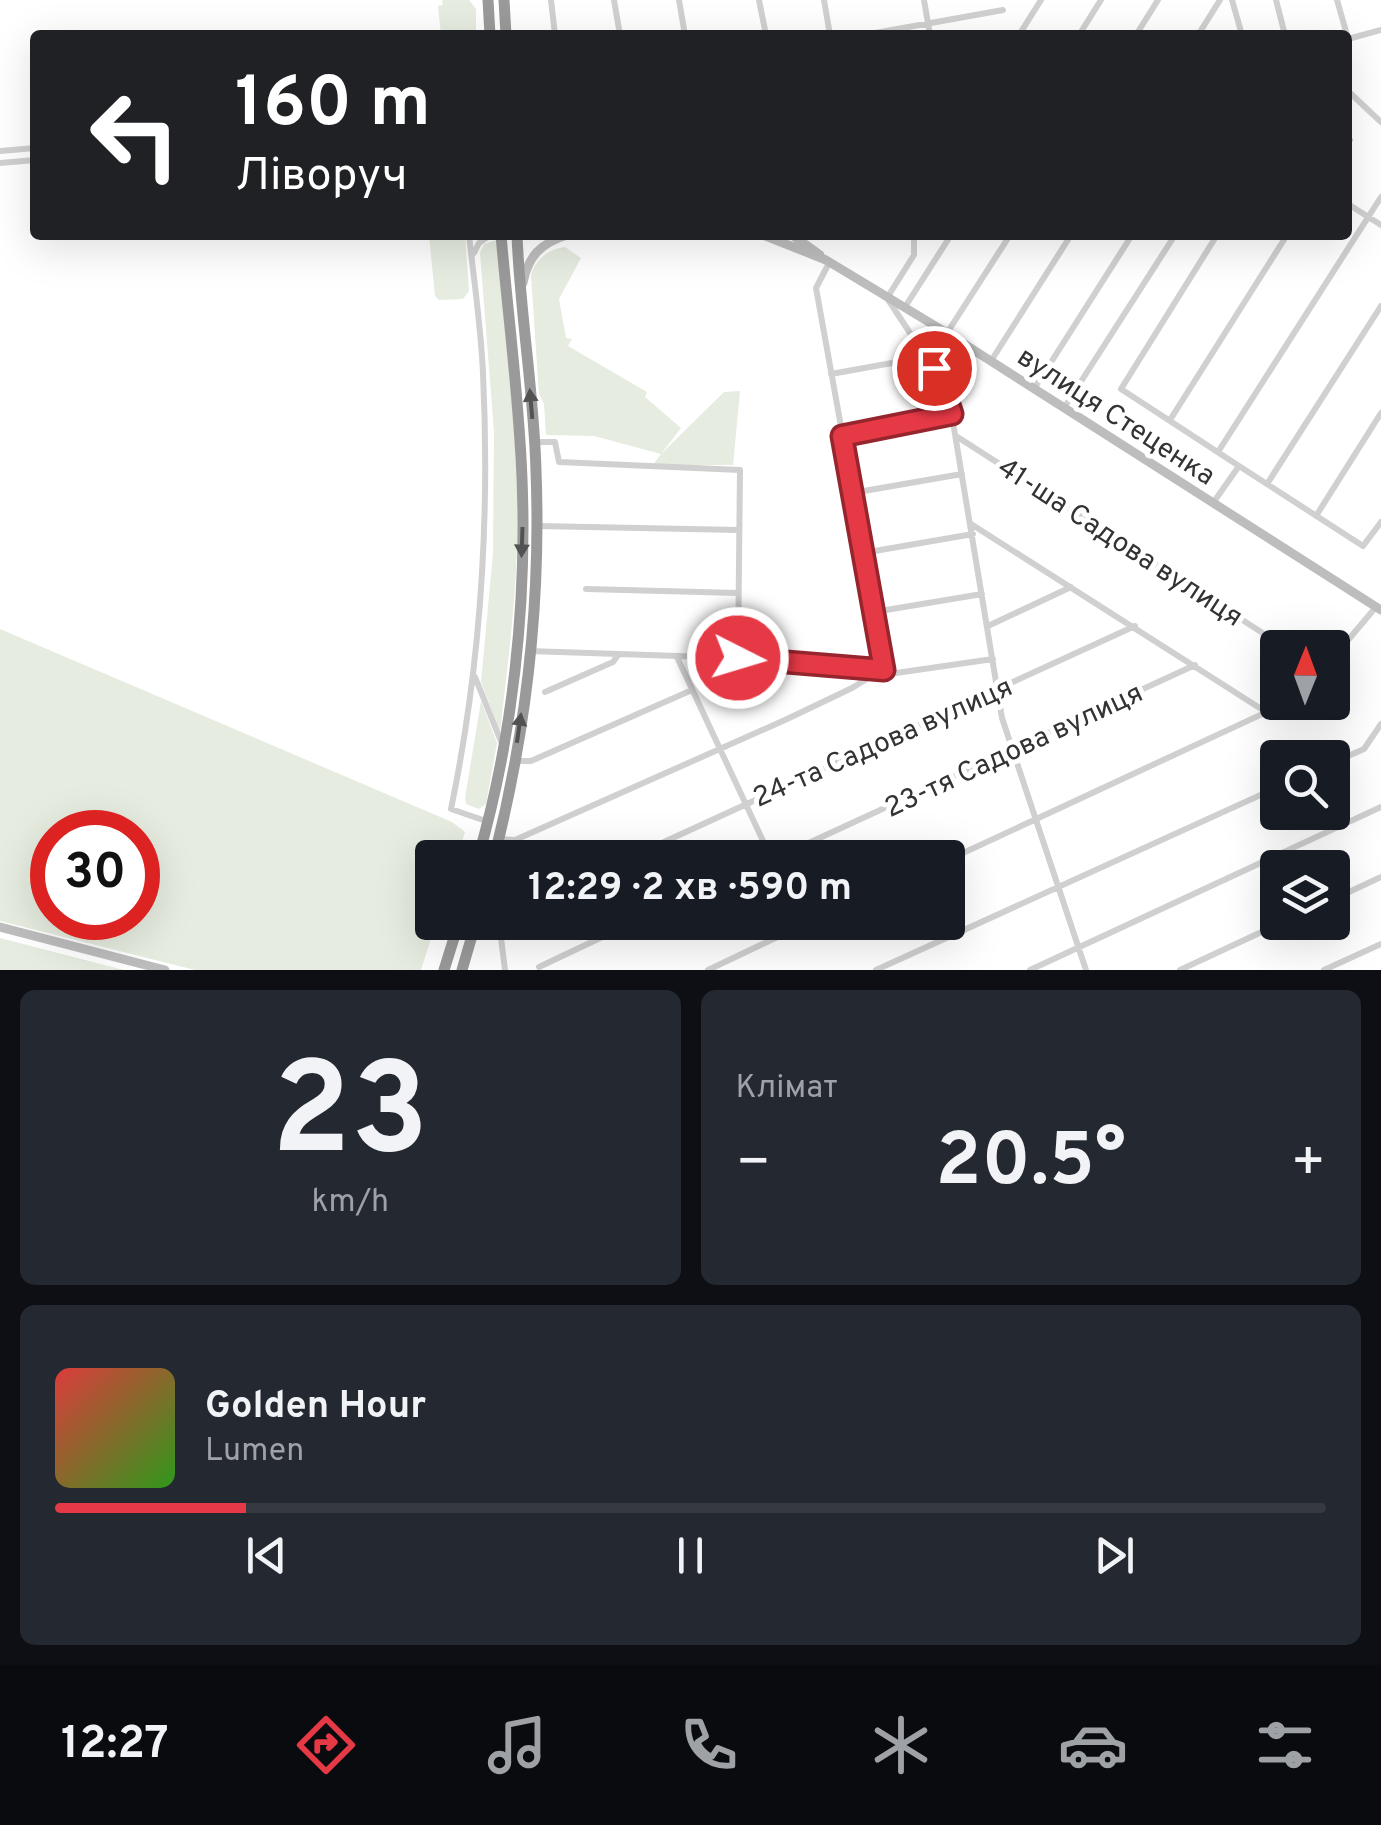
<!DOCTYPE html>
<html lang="uk">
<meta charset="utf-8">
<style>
body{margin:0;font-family:Overpass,sans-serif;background:#242831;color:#f1f3f6;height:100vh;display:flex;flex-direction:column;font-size:38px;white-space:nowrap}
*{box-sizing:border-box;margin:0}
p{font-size:32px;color:#9ea1a6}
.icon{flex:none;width:55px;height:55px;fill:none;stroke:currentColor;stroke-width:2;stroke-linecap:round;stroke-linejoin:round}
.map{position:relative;height:970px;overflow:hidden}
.details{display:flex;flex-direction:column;gap:20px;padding:20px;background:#0d0f14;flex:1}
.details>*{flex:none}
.banner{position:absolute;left:30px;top:30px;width:1322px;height:210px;border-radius:10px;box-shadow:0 10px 40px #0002;background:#202124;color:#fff;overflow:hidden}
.needle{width:65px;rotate:1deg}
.controls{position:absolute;left:1260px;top:630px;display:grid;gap:20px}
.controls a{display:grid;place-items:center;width:90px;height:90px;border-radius:10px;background:#171b24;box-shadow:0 10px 40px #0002;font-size:50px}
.speed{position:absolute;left:30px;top:810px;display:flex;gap:20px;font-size:50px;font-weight:700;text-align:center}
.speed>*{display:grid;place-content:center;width:130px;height:130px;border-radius:50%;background:#171b24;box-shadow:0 10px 40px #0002;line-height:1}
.speed .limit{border:15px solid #d22;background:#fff;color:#111}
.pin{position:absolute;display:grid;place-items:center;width:85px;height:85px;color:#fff;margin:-42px;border:5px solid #fff;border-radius:50%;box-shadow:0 2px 10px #0007}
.me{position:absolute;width:110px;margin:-55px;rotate:95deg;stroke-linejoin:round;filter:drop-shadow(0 0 8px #0008)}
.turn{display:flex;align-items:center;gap:35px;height:210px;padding:0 40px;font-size:45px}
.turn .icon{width:130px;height:130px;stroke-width:2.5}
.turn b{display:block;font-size:70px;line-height:85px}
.big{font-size:75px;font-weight:700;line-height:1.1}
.details .widget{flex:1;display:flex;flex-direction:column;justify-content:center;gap:15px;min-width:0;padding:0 35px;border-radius:15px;background:#242831}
.details .dial{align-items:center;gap:0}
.dial b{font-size:130px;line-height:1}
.song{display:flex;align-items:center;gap:30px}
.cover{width:120px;height:120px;border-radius:15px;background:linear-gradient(135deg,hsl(0 70% 55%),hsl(110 70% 35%))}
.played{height:10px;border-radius:5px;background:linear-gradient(90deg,#e63946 15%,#363941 15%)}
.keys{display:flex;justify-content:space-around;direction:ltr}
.heat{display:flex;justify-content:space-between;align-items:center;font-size:55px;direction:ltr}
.details .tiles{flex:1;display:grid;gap:20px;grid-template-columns:1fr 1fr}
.widget:last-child{grid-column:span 2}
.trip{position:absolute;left:415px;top:840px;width:550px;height:100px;border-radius:10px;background:#171b24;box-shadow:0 10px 40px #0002;font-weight:700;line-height:100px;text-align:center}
.menu{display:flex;height:160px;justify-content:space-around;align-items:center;background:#090b0e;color:#9ea1a6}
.menu .icon{width:70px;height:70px}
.menu .selected{color:#e63946}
.menu b{font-size:45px;color:#f1f3f6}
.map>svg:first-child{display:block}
</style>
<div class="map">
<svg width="1381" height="970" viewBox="0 0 1381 970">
<rect width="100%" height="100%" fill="#fff"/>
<path fill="#e6ecdf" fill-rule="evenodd" d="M442,0H469L476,9V35H441L438,6L443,5Z
M429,235H465L469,291L463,299L439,300L435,296Z
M497,240C505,342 520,445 517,548C515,610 507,671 500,732L481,682L493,553L494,432L480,253L484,244Z
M565,247L581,258L559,299L566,338L572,339L568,346L647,392L645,397L681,428L661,454L724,392L740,391L733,465H653L661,454L594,436L546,435L544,404L539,394L531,276C534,260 549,249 565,247Z
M0,629L452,822L465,832L457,857L432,858V922L436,923L421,970H195L0,921ZM52,832H138V918H52Z
M481,701L497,743L486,804L479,809L466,804L465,798Z
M0,938L124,970H0Z"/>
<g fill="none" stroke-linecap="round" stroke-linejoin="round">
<path stroke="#d0d0d0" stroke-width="6" d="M551,0L555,35
M614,0L620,35
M679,0L685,35
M759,0L766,35
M824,0L830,35
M924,0L930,35
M1232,0L1242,35
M1276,0L1285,35
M1337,0L1347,35
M864,35L1003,10
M1019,35L1041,0
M1079,35L1101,0
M1136,35L1158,0
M1198,35L1220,0
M1348,39L1381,30
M1348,91L1381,122
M1348,142L1350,140
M0,151L35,148
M0,163L35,160
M1348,204L1381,225
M469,235C474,281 481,327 483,373C490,520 481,664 451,809L486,821
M914,235V255L887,298L933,368L950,404L1002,718L1086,970
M1217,235L1121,389L1239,466
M474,253L479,243L490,235
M829,263L816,288L885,670
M905,307L951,235
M947,333L1010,235
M991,361L1071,235
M831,374L925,357
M1034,389L1132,235
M1064,408L1175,235
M1170,420L1287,235
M842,436L952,414
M956,436L1286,648
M535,442H555L559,462L740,470L738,658
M1218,452L1381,197
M1267,484L1381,306
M852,493L962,474
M1213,503L1239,466L1363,546L1381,522
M1316,516L1381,413
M971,524L1266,712
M538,526L739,530
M863,553L973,534
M586,589L738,593
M874,612L982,594
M988,626L1071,587
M529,651L738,658L879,670
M677,657L771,858
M1332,659L1376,607
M475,677L502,744
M545,692L613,662L618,655
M514,761H531L692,690
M1332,763L1364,749L1381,724
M500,839L515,840L785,720L852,688L881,670L896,673L993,659
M629,858L1135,626
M776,858L1195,665
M948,860L1288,702
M1332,900L1381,877
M499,922L505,970
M539,967L634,922
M708,970L809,922
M876,970L1278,787
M1030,970L1381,807
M1180,970L1283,922
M1324,970L1381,944"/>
<path stroke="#bdbdbd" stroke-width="9" d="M763,235L826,260L947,333L1381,610
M792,235L820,255
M523,283C528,256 541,243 567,235
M0,927L165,970"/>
<path stroke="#9a9a9a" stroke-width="11" d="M488,0L490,35
M504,0L506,35
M478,858C513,737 527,604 522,479C519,397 508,316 501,235
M494,858C526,733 541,600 536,471C534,392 520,314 517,235
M444,970L459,922
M462,970L476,922"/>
</g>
<defs><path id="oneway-solid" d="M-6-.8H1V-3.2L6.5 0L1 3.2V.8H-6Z" transform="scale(2.5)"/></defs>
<g fill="#525252">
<use href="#oneway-solid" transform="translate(531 404) rotate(-95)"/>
<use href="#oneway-solid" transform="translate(522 542) rotate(92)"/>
<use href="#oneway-solid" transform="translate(519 728) rotate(-82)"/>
</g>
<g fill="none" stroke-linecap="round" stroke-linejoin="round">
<g stroke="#96252e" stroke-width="25">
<path id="route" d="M738,658L884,670L842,436L952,414L942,384L934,368"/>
</g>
<use href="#route" stroke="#e63946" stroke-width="18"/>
</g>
<g text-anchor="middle" stroke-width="10" stroke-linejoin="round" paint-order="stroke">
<g font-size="28" fill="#333" stroke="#fff">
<text transform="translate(1117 415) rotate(33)" y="10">вулиця Стеценка</text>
<text transform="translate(1121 541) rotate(33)" y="10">41-ша Садова вулиця</text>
<text transform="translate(882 741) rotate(-24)" y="10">24-та Садова вулиця</text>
<text transform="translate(1013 749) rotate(-25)" y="10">23-тя Садова вулиця</text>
</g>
</g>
</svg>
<div class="controls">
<a><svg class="needle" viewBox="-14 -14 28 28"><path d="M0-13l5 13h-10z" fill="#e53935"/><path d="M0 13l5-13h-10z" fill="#9ea1a6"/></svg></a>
<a><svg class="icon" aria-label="search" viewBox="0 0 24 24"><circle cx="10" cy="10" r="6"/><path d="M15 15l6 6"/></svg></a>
<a><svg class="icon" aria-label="layers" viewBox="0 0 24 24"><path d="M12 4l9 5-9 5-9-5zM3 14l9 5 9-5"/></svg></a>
</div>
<div class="speed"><div class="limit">30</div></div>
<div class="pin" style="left:934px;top:368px;background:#d93025"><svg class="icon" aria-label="arrive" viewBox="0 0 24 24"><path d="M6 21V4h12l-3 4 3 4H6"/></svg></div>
<svg class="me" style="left:738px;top:658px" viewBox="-20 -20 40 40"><circle r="17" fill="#e63946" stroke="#fff" stroke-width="3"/><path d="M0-11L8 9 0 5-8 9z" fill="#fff"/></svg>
<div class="trip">12:29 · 2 хв · 590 m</div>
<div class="banner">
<div class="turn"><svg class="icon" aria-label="left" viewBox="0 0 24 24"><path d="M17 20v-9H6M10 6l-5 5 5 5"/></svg><div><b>160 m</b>Ліворуч</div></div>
</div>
</div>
<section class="details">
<div class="tiles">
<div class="widget dial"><b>23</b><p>km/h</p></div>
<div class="widget"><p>Клімат</p>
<div class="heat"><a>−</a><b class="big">20.5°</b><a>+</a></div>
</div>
<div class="widget">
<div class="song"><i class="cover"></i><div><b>Golden Hour</b><p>Lumen</p></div></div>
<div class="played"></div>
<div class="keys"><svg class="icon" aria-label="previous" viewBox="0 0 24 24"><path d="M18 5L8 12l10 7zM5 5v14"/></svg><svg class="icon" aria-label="pause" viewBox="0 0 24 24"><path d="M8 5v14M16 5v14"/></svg><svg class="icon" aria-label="next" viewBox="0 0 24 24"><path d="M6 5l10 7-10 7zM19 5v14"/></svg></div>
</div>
</div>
</section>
<nav class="menu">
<b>12:27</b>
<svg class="icon selected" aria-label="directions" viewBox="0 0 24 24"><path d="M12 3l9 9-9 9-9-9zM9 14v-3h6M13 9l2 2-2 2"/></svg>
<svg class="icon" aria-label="music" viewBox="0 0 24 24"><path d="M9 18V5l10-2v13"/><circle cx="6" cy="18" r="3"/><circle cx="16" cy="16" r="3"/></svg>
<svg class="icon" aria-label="phone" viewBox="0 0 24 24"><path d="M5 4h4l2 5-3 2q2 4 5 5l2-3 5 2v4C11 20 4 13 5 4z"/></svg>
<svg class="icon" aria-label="climate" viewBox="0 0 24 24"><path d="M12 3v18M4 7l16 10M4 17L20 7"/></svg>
<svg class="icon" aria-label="car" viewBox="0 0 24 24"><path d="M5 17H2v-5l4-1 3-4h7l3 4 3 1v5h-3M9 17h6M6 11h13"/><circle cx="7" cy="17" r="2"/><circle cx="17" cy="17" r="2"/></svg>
<svg class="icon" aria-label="filters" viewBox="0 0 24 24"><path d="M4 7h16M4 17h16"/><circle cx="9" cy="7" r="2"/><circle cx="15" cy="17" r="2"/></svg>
</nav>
